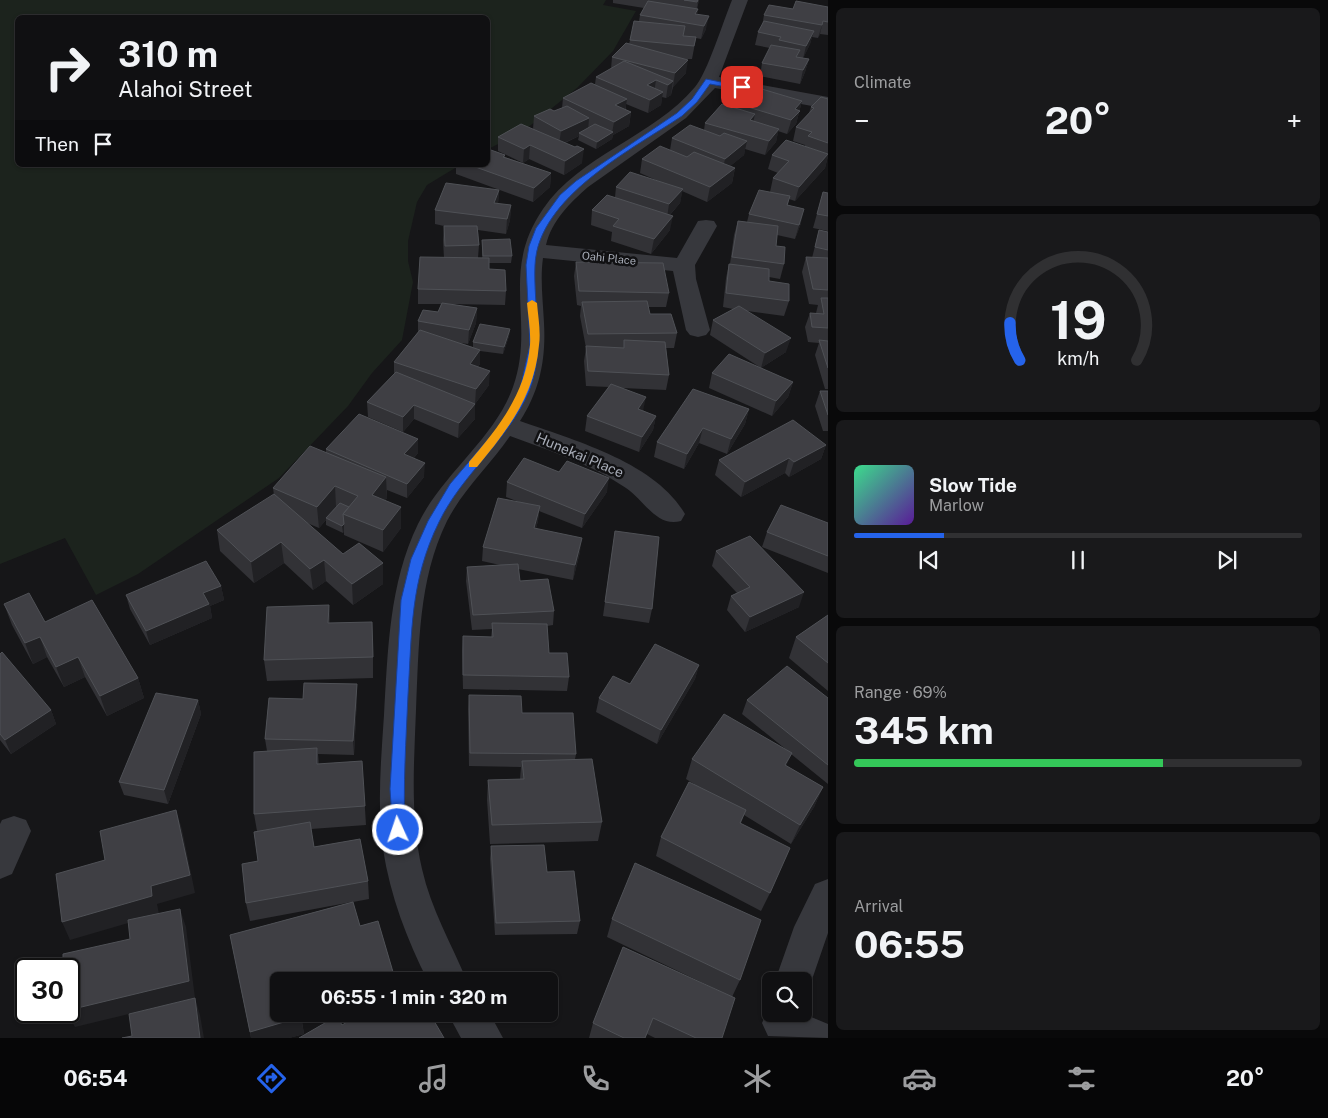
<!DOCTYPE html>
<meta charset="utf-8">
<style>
body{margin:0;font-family:"Public Sans",sans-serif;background:#19191b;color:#f1f3f6;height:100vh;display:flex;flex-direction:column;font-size:19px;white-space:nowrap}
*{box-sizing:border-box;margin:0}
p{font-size:16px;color:#9c9d9f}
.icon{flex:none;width:28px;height:28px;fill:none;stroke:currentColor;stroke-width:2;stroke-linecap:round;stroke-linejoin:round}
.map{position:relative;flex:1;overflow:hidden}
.panel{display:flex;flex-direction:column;gap:8px;padding:8px;background:#09090a;width:500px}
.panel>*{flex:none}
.hud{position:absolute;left:15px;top:15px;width:475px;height:152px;border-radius:8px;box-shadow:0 1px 4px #0004,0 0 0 1px #303032;background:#101012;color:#f1f3f6;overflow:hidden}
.controls{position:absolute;left:762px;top:972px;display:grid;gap:10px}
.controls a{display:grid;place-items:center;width:50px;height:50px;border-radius:8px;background:#101012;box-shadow:0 1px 4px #0004,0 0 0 1px #303032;font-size:25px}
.speed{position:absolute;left:15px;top:958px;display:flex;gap:10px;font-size:25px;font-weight:700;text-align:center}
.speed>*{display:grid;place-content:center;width:65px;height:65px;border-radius:50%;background:#101012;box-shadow:0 1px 4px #0004,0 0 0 1px #303032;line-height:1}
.speed .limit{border:2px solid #111;border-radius:8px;background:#fff;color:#111}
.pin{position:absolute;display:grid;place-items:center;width:42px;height:42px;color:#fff;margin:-21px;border-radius:10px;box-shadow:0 2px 8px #0006}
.me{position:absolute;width:55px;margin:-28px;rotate:357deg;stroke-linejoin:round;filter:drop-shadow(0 0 4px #0008)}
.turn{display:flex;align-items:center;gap:18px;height:105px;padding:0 20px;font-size:22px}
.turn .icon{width:65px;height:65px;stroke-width:2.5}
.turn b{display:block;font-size:35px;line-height:42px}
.then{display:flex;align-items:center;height:48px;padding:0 20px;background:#0003;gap:10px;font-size:19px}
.big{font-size:38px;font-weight:700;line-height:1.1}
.panel .widget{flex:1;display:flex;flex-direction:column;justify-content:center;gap:8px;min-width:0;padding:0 18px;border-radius:8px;background:#19191b}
.panel .dial{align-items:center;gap:0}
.dial svg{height:130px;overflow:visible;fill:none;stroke:#303032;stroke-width:7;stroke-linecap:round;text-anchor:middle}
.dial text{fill:#f1f3f6;stroke:none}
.song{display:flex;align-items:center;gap:15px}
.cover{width:60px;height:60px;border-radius:8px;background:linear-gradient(135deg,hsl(150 70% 55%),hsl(270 70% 35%))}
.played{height:5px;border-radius:2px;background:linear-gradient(90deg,#2563eb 20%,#303032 20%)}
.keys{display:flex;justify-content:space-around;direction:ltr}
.heat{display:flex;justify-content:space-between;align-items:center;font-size:28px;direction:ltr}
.charge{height:8px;border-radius:4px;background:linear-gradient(90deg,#34c759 69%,#303032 0)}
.trip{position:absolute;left:270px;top:972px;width:288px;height:50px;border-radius:8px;background:#101012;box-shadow:0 1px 4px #0004,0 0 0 1px #303032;font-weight:700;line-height:50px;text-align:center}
.dock{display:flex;height:80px;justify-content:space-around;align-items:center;background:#060607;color:#9c9d9f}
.dock .icon{width:35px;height:35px}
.dock .active{color:#2563eb}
.dock b{font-size:22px;color:#f1f3f6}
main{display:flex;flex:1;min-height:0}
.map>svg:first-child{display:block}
</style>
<main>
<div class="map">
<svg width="828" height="1038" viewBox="0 0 828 1038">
<rect width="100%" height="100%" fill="#161618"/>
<path fill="#1c231d" d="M0,0H606L603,5L636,11L613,51L577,88L521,133L488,149V18H18V165H460L427,185L417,202L408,241V261L413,282L402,340L372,373L348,406L279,478L138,574L96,595L65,538L0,564Z"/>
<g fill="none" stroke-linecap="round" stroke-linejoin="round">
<path fill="#37383d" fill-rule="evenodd" d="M732,0H748L719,77L828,97V109L715,88L686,118L588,187C570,203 552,220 546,245L677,258L698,221L706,220L714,221L717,226L695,265L696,279L710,330L706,335L698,337L690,335L686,330L673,271L543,258C540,279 543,301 544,323C546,359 540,390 520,421C573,440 655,462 685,514L681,521C657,528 644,500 626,488C591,464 550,451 510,436C490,465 463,490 447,521C418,580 419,647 416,710C414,763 410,817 422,869C431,909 451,943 467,981H428C407,940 390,895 383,849C377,805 381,760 384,715C388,650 389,584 418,524C442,474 495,438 513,387C536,322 499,273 543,209C580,155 653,137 695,87C707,74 724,19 732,0Z
M14,816L26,820L31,831L12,874L0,879V824L2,820Z
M828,879V933L807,994L804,995V981H775L794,927L815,884Z
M771,1008V1014H804L828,1024V1038L768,1036L762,1023L768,1010Z
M448,1014H490L503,1038H461Z"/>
</g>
<path fill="#323236" d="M613,0H699L697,9H698L697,14L706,29L701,39L696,38L692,59H684L686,73L673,87L671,95L666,98L662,97L661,105L648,113L626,104V110L631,112L629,126L613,135L612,139L596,149L578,140L579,136L565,143L582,163L564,175L529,159L523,163L498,151V137L533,129L534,116L554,111L562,108L563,98L595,84L596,77L611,69L612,57L629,44L630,40L639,21L640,15L644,8L613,3Z
M828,7V35L820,34L818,38L812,37L810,44L803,58L809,59L805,72L800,84L760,76L762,63L770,48L755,45L758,32L762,26L764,15Z
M828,99V156L825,168L795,201L789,199L788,205L801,223L795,239L777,235L776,246L784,264L780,279L769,277V281L789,301L784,316L747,311L786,352L761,368L793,382L788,397L772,416L709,388L712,373L761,368L710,335L713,320L733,309L723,307L726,278L729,264H730L734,235L738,221L747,222L749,214L770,192L773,178L778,173L768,169L772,155L805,146V145L793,141L796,127L809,113L811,107Z
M728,101H802L796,124L787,134L778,131L776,142L765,155L745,149L744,155L730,166L735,168L732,183L707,202L682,191L680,203L670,215V230L651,254L611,241L612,232L591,225L592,210L615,197L616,187L665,184L640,173L642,159L670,150L672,138L704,130L705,123L727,106Z
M505,155V157L551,173L550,187L533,202L456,174V165H488Z
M499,190L498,204L511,205L510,220L506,234L478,230L479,245L478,258H482V240L512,256L511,263H489V269L506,291L505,305L450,304L477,308L476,323L468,344L461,343L473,347V342L510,329L509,336L503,354L480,351V364L478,367L489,385L475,404V419L458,438L414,419L403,432L368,417L367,402L394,374V362L418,332V321L438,312L441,304H418V289L444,258L443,240L444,226L435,224V210Z
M823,192L828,193V231L813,228Z
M819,230L828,232V389H825L815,355L819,343L808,342L805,327L810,313H816L818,305L809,304L802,272L806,257L812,258Z
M576,262L669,293L666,307H648L650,314L677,333L674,348H666L669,375L666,390L622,388L644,411L656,416L653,430L639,452L585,431L587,416L609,387L586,386L584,361L586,348L580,316L581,306L577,305L574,276Z
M820,391H828V431H823L815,406Z
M749,409L745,424L727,454L699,443L684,469L654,457L657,442Z
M418,439V453L414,458L424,477L407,498L387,490V498L385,500L401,528L383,552L344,535V531L343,533L326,525V520L319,528L307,523L343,554L383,563V584L353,605L326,581L313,590L284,563L254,583L220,551L217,530L274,495L273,488L326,452V449Z
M826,445L821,459L789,477L785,473L741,497L715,475L719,460Z
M507,482L607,492L582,528L539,511L538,521L536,528L580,552L573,580L518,569L520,581L554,611L553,625L547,626L549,653L569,677L567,691L463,689L462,651L463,636L491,637L492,629L472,630L466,581L467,567L500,565L482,561L483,547L519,502L506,497Z
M828,523V573L762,547L767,532Z
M615,531L652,609L649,623L603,616Z
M716,551L799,607L745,632L727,610L731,596L737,593L712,566Z
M221,586L224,600L210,606L212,618L150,645L130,609L126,595Z
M4,604L45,622L138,678L144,698L107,716L85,677L64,687L47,657L33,664L12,625Z
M329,605L330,623L373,643V678L267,681L264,660Z
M828,615V691L789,658L796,637Z
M0,654L51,710L56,724L11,754L0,740Z
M699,665L695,679L657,744L596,712L599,698L630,684Z
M304,683L357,684V698L354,755L318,754L319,764L362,761L366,825L311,829L314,847L360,839L368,881L369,899L353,902L360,926L378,921L393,972V981H279V1014H305L301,1015L304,1034L289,1038H251L230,935L352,902L250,921L246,903L242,864L258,861L254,832L257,831L254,814V752L267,751L265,739L269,698L303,699Z
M469,695L522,713L576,754L575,759L602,822L598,841L490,844L487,800L488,780L520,779L521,767L469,766L468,709Z
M828,698V784L791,754L786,766L823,787L814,807L791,844L744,815L741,823L770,893L761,911L656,856L661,837L694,784L686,779L692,759L788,751L742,714L747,700Z
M198,700L201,714L168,804L124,795L119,782Z
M491,846L580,921L577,934L495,935L490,859Z
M612,919L740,980L732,997L607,937Z
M623,947L722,1038H655L647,1034L645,1038H589L593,1023Z"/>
<path fill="#212124" d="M698,0H699L695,13L698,9L696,22L694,24Z
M709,16L706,29L701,39L704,26Z
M823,21L820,34L818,38L822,25Z
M814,31L810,44L803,59L806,46Z
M809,59L805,72L800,84L803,70Z
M688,60L686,73L673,87L675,73Z
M656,80L654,93L645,99L647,85Z
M673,81L671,95L666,98L668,85Z
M663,92L661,105L648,113L650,100Z
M627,99L625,112L615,105Z
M802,101L796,124L787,134L795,109Z
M631,112L629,126L613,135L612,139L596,149L597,142L612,133L614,122Z
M755,114L752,128L750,120Z
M589,118L588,132L579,133V136L559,145L561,131Z
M779,129L776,142L765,155L769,141Z
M747,141L744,155L722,173L725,159Z
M530,145L529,159L523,163L524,149Z
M584,149L582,163L564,175L565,161Z
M828,152V156L825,168L795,201L799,187L827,155Z
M735,168L732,183L707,202L710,187Z
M551,173L550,187L533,202L534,188Z
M683,189L680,203L667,218L669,204Z
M499,190L498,204L494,203Z
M511,205L510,220L506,234L507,219Z
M804,209L801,223L795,239L799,225Z
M673,216L670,230L651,254L654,239Z
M477,308L476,323L468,344L469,330Z
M510,329L509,336L503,354L504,347Z
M791,338L786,352L761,368L765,353Z
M480,350V364L469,379L470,364Z
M490,371L489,385L475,404L476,389Z
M793,382L788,397L772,416L776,401Z
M646,397L643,411L638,409Z
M475,404V419L458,438L459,423Z
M414,405V419L403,432V417Z
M749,409L745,424L727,454L731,439Z
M656,416L653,430L639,452L642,437Z
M703,428L699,443L684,469L687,454Z
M418,439V453L404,469V454Z
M826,445L821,459L789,477L794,462Z
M789,458L785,473L741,497L745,482Z
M425,463L424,477L407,498V484Z
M386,477L387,498L373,516L372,495Z
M609,478L607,492L582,528L585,514Z
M335,486L336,507L326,518V520L319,528L317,507Z
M540,506L538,521L532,543L534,528Z
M401,507V528L383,552V530Z
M344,524V531L343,533L342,526Z
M582,538L580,552L573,580L575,565Z
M281,542L284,563L254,583L251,562Z
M324,560L326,581L313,590L310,569Z
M383,563V584L353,605L352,584Z
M221,586L224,600L210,606L212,618L150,645L146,631L203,593Z
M804,592L799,607L745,632L750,617Z
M329,605L330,626L328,623Z
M40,637L47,657L33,664L25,643Z
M78,657L85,677L64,687L56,667Z
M699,665L695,679L657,744L661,730Z
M138,678L144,698L107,716L100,696Z
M357,684V698L354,755L353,741Z
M198,700L201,714L168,804L164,790Z
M51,710L56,724L11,754L5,740Z
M317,748L319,768L317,764Z
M792,753L783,773L785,765Z
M823,787L814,807L791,844L800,825Z
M176,810L182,829L195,893L157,904L159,914L70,940L62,922L151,886Z
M180,909L186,927L195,998L75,1027L66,1011H69V1010Z
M393,972V981H358Z
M195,998L200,1015L204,1038H200Z
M301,1017L304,1034L289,1038H251L250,1032Z"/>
<path fill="#3f3f44" stroke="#4f5156" d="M684,0H698L697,2Z
M648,1L698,9L695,14L709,16L704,26L640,15Z
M796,1L828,7V22L823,21L822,25L764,15L769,5L793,9Z
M634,21L685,26L683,36L696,37L694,46L630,40Z
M764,21L814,31L806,46L779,40L781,37L758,32Z
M626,43L688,60L675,73L612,57Z
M771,45L800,50L796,57L809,59L803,70L762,63Z
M624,61L673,81L668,85L656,80L647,85L663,92L650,100L596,77Z
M591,83L627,99L615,105L631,112L614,122L563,98Z
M745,84L802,101L795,109L800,111L791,120L728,101Z
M821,97L828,99V143L808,136L812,132L796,127L814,108L811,107Z
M722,104L755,114L750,120L779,129L769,141L705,123Z
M567,106L589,118L561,131L534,116L550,109L554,111Z
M521,124L575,147L577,146L584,149L565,161L530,145L524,149L498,137Z
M595,124L613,132L597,142L579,133Z
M690,125L720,136L724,133L747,141L725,159L672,138Z
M786,140L828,154L799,187L773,178L789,161L772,155Z
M660,146L687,157L694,152L735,168L710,187L642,159Z
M488,149L505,155L503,157L551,173L534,188L470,165H488Z
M630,172L683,189L669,204L616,187Z
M446,183L499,190L494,203L511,205L507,219L435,210Z
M759,190L790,196L787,205L804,209L799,225L749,214Z
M823,192L828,193V216L817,214Z
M607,195L673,216L654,239L613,226L619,219L592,210Z
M738,221L778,226L776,246L785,247L784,264L732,257Z
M444,226H477L479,245L445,246Z
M819,230L828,232V250L815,247Z
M510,239L512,256H483L482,240Z
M420,257L489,258V269L505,270L506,291L418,289Z
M806,257L828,258V290L813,289Z
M576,262L663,263L669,293L579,291Z
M729,264L769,269V281L789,284V301L726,293Z
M821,298H828V328L812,327L810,313L824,314Z
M647,301L650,314H671L677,333L588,334L582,302Z
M442,303L477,308L469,330L418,321L423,310L438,312Z
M739,306L791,338L765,353L713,320Z
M480,324L510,329L504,347L473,342Z
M420,330L480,350L470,364L490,371L476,389L394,362Z
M624,340L665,342L669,375L588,371L586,346L624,348Z
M819,340L828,341V368Z
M729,354L793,382L776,401L712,373Z
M396,372L475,404L459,423L414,405L403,417L367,402Z
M611,384L646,397L638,409L656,416L642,437L587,416Z
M693,389L749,409L731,439L703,428L687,454L657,442Z
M820,391H828V415Z
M359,414L418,439L404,454L425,463L407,484L326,449Z
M793,420L826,445L794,462L789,458L745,482L719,460Z
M310,446L386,477L372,495L401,507L383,530L343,514L358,496L335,486L317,507L273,488Z
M524,458L559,472L567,461L609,478L585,514L507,482Z
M274,494L343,554L359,543L383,563L352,584L324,560L310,569L281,542L251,562L217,530Z
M498,498L540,506L534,528L582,538L575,565L483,547Z
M340,503L349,507L343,514L344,524L342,526L326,518Z
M781,505L828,523V556L767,532Z
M615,531L659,537L652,609L605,602Z
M750,536L804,592L750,617L731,596L750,587L716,551Z
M206,561L221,586L203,593L209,604L146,631L126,595Z
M518,564L520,581L548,579L554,611L473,615L467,567Z
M29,593L45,622L92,600L138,678L100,696L78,657L56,667L40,637L25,643L4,604Z
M329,605L328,623L372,622L373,657L264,660L267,607Z
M828,615V663L796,637Z
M492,623L547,624L549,653H567L569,677L463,675V636L493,637Z
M655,644L699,665L661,730L599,698L613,676L630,684Z
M2,652L51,710L5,740L0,734V654Z
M787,666L828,698V765L747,700Z
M304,683L357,684L353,741L265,739L269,698L303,699Z
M156,693L198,700L164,790L119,782Z
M469,695L521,696L522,713H573L576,754L470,753Z
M724,714L792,753L785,765L823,787L800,825L692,759Z
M317,748V764L362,761L365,806L254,814V752Z
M592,759L602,822L492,825L488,780L524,779L522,761Z
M689,782L746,810L740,823L790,848L770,893L661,837Z
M176,810L190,875L151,886L152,896L62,922L56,874L105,860L100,831Z
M310,822L314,847L360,839L368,881L246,903L242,864L258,861L254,832Z
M544,845L547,872L574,871L580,921L496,923L491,846Z
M635,863L761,920L740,980L612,919Z
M353,902L360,926L378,921L393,972L358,981H279V1014H300L301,1017L250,1032L230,935Z
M180,909L189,981L69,1010V969H63V954L130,939L128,920Z
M623,947L735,998L722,1038H696L653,1018L645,1038H624L593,1023Z
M195,998L200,1038H122L132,1036L129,1014Z
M361,1014H430L444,1038H299L337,1016L342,1025Z"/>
<path fill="#2563eb" stroke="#184099" d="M706,79L746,87L742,90L710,84L697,102L682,116C631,150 538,197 535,265C533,308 546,349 529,391C508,441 462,474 439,522C410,581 412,632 408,695C406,740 403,785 405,830L403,834L398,836L393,834L390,789L401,600L411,559L428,521L450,484L496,430L510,410L520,389L530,345L526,265L529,246L536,228L560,195L576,181L677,113L692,99Z"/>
<path fill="#f59e0b" d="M532,300L537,303C538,316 541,332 539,345C535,395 507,431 477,467H469V462C499,427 526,393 530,345C531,331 528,316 527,303Z"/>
<g text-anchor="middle" stroke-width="5" stroke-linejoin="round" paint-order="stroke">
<g font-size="11" fill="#a8adb8" stroke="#111113">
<text transform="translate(609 258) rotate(6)" y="4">Oahi Place</text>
</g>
<g font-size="14" fill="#a8adb8" stroke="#111113">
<text transform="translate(580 455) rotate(23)" y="5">Hunekai Place</text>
</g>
</g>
</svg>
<div class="controls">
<a><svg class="icon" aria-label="search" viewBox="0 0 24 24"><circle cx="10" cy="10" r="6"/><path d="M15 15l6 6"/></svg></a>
</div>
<div class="speed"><div class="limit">30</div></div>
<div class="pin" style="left:742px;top:87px;background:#d93025"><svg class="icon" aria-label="arrive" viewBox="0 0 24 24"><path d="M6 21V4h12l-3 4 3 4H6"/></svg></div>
<svg class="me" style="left:398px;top:830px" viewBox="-20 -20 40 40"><circle r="17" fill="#2563eb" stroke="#fff" stroke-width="3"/><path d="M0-11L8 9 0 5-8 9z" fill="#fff"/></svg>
<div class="trip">06:55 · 1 min · 320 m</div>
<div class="hud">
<div class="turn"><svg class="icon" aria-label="right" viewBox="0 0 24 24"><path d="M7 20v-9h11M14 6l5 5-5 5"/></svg><div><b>310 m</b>Alahoi Street</div></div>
<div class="then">Then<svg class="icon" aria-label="arrive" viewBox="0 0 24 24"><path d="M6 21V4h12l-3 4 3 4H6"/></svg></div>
</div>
</div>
<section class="panel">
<div class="widget"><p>Climate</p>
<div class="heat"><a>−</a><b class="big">20°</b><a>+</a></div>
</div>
<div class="widget dial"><svg viewBox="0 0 100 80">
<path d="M14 69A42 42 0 1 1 86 69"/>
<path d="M14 69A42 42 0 0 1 8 46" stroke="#2563eb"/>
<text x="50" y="56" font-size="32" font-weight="700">19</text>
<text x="50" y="72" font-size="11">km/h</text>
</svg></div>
<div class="widget">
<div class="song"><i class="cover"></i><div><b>Slow Tide</b><p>Marlow</p></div></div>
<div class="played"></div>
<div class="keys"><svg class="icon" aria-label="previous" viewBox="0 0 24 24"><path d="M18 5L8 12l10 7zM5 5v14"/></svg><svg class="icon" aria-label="pause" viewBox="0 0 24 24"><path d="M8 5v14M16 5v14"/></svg><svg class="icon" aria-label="next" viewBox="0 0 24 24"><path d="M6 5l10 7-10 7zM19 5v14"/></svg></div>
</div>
<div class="widget"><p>Range · 69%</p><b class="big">345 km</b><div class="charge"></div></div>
<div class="widget"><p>Arrival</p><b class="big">06:55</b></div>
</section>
</main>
<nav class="dock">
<b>06:54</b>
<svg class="icon active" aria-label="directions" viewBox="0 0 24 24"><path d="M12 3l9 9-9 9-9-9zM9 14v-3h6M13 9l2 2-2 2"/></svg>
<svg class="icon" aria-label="music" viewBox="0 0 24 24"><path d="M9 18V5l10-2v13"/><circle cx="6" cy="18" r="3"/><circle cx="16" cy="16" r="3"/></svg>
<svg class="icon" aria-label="phone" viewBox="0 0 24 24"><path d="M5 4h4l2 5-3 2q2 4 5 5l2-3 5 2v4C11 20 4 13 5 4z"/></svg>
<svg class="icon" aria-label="climate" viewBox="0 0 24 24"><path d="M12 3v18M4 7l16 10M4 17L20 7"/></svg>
<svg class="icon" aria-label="car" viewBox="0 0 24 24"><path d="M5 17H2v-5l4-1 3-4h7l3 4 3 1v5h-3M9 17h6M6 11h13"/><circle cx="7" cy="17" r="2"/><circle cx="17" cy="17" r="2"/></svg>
<svg class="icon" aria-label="filters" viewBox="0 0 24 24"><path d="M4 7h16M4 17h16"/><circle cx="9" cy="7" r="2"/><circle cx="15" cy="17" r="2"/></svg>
<b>20°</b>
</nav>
